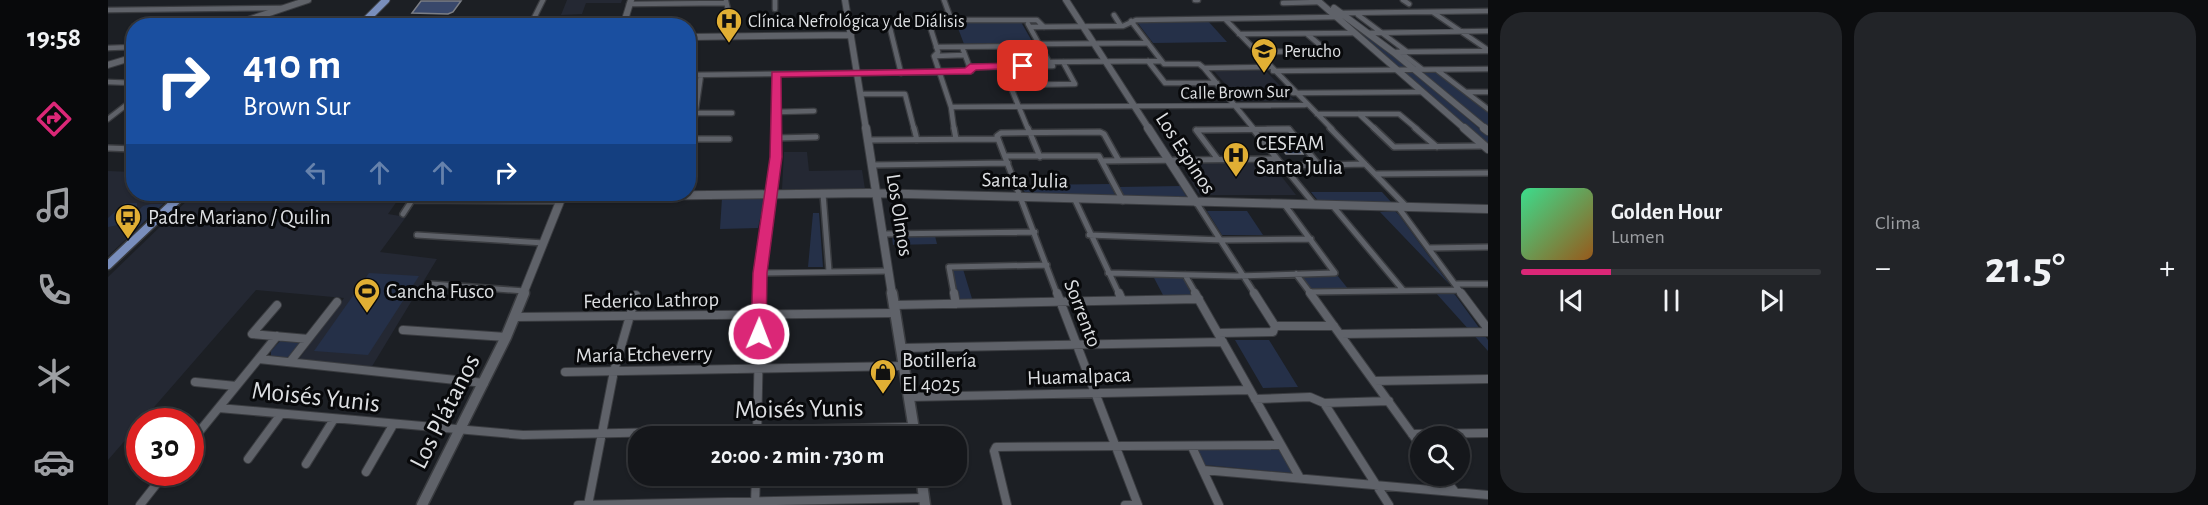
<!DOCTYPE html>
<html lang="es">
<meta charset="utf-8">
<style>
body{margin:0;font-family:"Alegreya Sans",sans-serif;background:#222428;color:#f1f3f6;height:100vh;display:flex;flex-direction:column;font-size:22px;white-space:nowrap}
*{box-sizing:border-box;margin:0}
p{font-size:20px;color:#9d9fa3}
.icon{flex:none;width:33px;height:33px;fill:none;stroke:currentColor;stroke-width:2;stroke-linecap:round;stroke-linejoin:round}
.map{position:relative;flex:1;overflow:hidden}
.details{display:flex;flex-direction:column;gap:12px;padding:12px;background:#0c0d0f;width:720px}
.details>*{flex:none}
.hud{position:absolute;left:18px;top:18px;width:570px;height:183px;border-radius:24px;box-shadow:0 2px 4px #0004,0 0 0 2px #34363a;background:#1a4fa0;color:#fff;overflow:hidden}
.controls{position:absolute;left:1302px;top:426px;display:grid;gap:12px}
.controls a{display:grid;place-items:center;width:60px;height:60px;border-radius:50%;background:#15171b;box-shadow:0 2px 4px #0004,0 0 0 2px #34363a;font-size:30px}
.speed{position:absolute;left:18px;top:408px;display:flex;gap:12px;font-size:30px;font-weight:700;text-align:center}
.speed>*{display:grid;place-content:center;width:78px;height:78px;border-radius:50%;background:#15171b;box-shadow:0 2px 4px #0004,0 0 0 2px #34363a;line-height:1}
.speed .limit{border:9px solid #d22;background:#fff;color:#111}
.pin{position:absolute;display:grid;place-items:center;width:51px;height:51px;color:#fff;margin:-26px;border-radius:12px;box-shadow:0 3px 9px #0006}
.me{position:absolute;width:66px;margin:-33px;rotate:1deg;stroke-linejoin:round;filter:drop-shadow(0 0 4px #0008)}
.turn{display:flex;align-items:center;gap:21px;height:126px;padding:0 18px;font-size:27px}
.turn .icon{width:78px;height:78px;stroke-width:2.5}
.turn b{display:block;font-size:42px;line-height:51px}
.lanes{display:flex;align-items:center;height:57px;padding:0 18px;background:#0003;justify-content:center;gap:30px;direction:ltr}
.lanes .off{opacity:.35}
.big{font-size:45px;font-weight:600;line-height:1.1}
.details .widget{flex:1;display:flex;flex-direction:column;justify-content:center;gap:9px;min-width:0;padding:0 21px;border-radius:24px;background:#222428}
.song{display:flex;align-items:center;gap:18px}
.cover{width:72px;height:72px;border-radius:9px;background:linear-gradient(135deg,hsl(150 70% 55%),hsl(30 70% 35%))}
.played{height:6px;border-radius:3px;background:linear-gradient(90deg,#db2777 30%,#34363a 30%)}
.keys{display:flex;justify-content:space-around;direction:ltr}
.heat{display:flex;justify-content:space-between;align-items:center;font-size:33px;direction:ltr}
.details .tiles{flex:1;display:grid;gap:12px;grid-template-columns:repeat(2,1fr)}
.trip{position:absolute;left:520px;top:426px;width:339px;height:60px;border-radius:24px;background:#15171b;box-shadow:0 2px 4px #0004,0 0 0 2px #34363a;font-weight:600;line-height:60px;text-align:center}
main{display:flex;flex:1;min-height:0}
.tabs{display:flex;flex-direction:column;width:108px;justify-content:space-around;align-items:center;background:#08090b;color:#9d9fa3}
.tabs .icon{width:42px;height:42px}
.tabs .selected{color:#db2777}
.tabs b{font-size:27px;color:#f1f3f6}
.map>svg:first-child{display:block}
</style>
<main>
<nav class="tabs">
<b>19:58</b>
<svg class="icon selected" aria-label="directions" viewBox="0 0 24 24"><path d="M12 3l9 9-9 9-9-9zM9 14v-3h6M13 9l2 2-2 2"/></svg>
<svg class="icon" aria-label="music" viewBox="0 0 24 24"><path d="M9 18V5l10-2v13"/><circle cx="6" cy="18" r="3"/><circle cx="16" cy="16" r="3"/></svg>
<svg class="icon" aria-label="phone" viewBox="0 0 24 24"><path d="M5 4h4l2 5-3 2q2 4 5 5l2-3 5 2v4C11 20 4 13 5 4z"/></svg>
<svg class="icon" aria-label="climate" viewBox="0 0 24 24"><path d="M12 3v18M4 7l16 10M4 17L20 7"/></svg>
<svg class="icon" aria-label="car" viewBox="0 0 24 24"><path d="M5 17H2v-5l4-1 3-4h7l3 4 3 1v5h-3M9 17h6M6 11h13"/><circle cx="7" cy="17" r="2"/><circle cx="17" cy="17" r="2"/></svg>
</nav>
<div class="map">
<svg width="1380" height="505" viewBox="0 0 1380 505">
<rect width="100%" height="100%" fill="#1c1f24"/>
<path fill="#242833" d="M459,0H514L513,3H478L474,14L453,15Z
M1157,70L1186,100L1132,101L1106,71Z
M676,152H699L701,171L754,170L757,189H674Z
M1157,160L1163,163L1188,195H1095L1090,193L1073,163Z
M0,171L25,172L26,194H66L0,256Z
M86,194H294L280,214L298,217L272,252L329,259L263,368L191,359L236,298L148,290L0,460V277Z"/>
<path fill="#253048" d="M1230,13L1259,33L1380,136V146Z
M1100,21L1119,42L1045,43L1029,22Z
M913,22L925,43L856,44L848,23Z
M1329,71L1380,112V127L1314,72Z
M1002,184L1008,197L917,193L914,185Z
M1072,186L1080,199L1017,198L1011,187Z
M1203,192H1274L1284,203H1212Z
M657,197L650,228L612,229L614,198Z
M17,203H29V207L10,225L0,227V218Z
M43,204H55L26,231H20L16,224L35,206Z
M1099,211H1139L1155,235H1114Z
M1287,211L1291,215L1342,285L1272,212Z
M705,213H711L715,267H700Z
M827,236L829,244L785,245L784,237Z
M842,269H855L865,302H851Z
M261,273L311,276L260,355L206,351Z
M1229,275L1241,290H1204L1193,276Z
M1045,276H1074L1085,297H1056Z
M1327,292H1344L1348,296L1380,340V351Z
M173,340L190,342L193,345L181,358L163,357V351Z
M1127,340H1161L1190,387L1155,388Z
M1171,449L1184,473L1097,465L1090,450Z"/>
<path fill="#39486b" stroke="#7b7e85" stroke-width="1.5" d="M313,1H353L345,12L340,14L304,13Z
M1162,135H1179L1195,154H1178Z"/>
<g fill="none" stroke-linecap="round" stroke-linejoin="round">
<g stroke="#3a3c40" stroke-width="7">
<path id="street-far2" d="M667,0V9
M836,0L843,19
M1087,0H1090
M1295,0L1301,4
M618,1L622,18L621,36
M1175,3L1212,2
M521,4L618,3
M0,10L173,8
M1233,13L1380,11
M1326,13L1380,50
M1006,15L1013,26
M1250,15L1298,51
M1117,19L1224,129
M741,20H929L936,27
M780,20L793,73
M820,20L830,52L826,56L843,107L846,129
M1023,21L1056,64H1091L1096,68L1161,67
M920,24L941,62L1053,61
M422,26L435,0
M922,27L1015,26L1028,20L1229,17
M1260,33L1380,31
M1131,34L1247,33
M1199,34L1219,51
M931,44L1040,43
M828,47L932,46
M0,48L26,47
M1147,52L1219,51
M1285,52L1380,51
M1292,52L1314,69
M827,56L857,55
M1040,61L1057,83H1109
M894,66L920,129
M862,67L945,66
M1096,68L1146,129
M1329,70L1380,109
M831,71H863L854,47
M1165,71L1380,69
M668,74V129
M580,75L831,72
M0,82L26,83
M902,85L967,84L955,62
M1359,92H1380
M1185,93L1314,92
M753,94H797L806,129
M843,107L1197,105
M668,112L706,111
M580,113H624
M1209,114H1291L1309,129
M1251,114L1267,129
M0,119L26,99
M585,129L593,75
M1159,129H1181"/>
</g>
<g stroke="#3a3c40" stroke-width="8">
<path id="street-far1" d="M806,128L809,140
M846,128L848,139
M920,128L932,157
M1144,128L1207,205
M1222,128L1299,207
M1266,128L1286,147L1376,146
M1307,128L1329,147
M1088,130L1181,129L1211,165
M1088,130L1109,158
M668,138L708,137
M581,139H621
M760,140L890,139
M0,148L26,149
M897,156H991L1015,201
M994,161L1169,159
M764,165L900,163
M580,166L585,128
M1175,166L1257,164
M1267,174L1380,173
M715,194L721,271
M303,200L452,201
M967,200L1011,294
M1088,202L1147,294
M1224,205L1295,290
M1290,207L1354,294
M295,214L308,194
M775,234L927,232
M309,235L436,243
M981,235L1114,240L1203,239
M1321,248L1380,247
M652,273L781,271
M1000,273L1128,276L1227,273L1176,204
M1188,274L1203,294
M1077,275L1088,294
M323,284L417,291
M1347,284H1380
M1201,292L1351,290
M652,294C653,238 668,184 668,128
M846,294L841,267L939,265
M949,294L889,136L893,133L992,132L996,134L1011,161"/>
</g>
<g stroke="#3a3c40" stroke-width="10">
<path id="street" d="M846,293L848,304
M949,293L1030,505
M1011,293L1014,300
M1087,293L1192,478
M1146,293L1167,326
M1202,293L1312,445
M1353,293L1380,329
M169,305L144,334L200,339
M786,305L1091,299
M407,317L787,313
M1167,326H1226
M295,330L398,337
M1110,333L1165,332L1167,326
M1232,334L1380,332
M793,348L1115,342
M151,359L376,383
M182,362L229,302
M457,372L796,366
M1266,381L1380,379
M87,382L128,386
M800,397L1142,390
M1147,399L1202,397L1216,403L1281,401
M1216,403L1281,505
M111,408L415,435L805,427
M1304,434L1380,433
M649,436L652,293
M82,443L169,336
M1084,447L1111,505
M140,459L173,414
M198,464L226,419
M1095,470L1380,495
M258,472L285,425
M1335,476L1347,492
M647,504L648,476
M32,505L58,472
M470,505L816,498
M480,505L506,371L528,295
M899,505L886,451L888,447L1173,445
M1017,505H1030"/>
</g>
<g stroke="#3a3c40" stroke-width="8">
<path id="secondary-far2" d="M737,0L758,129
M958,0L1041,129
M1209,0L1357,129
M1226,8L1285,52L1378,129
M122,26L200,0
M515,26L523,0
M580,37L743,35
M0,65L26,57"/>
</g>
<g stroke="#3a3c40" stroke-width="10">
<path id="secondary-far1" d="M758,128L784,294
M1040,128L1088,202
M1356,128L1380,149
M1376,128L1380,131
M454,197L760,193L1380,209
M415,294L455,194"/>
</g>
<g stroke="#3a3c40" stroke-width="13">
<path id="secondary" d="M784,293L807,436
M813,476L817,505
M314,505L398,337L416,293"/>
</g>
<g stroke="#3a3c40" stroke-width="9">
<path id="primary-far1" d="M252,26L278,0"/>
</g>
<g stroke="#3a3c40" stroke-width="11">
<path id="primary" d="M0,265L75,194"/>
</g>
<use href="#street-far2" stroke="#5f6269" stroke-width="4.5"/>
<use href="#street-far1" stroke="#5f6269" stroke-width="5"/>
<use href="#street" stroke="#5f6269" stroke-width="8"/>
<use href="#secondary-far2" stroke="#5f6269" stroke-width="6"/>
<use href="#secondary-far1" stroke="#5f6269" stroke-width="8"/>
<use href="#secondary" stroke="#5f6269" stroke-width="10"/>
<use href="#primary-far1" stroke="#798ebc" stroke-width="7"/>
<use href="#primary" stroke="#798ebc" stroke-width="8"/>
</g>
<path fill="#db2777" stroke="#8e194d" stroke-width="1.5" d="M915,63L919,64V68L868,70L863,74L673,77L674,157L659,273L658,334L651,340L645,338L643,334L645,273L662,157L664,72L831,69L857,68L862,64Z"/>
<defs>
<g id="hospital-pin" transform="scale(1.35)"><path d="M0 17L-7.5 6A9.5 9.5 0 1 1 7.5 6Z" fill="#e1af34" stroke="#08090b"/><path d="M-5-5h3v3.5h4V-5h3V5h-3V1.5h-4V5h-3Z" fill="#111"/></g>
<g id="school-pin" transform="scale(1.35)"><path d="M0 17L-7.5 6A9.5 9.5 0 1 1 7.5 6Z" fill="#e1af34" stroke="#08090b"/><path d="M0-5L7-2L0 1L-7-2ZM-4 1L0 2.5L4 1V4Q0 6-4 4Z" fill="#111"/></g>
<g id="bus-pin" transform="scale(1.35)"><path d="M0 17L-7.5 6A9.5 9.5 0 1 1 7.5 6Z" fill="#e1af34" stroke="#08090b"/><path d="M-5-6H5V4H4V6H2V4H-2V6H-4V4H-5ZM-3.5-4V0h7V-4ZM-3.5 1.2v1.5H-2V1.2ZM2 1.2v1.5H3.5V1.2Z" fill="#111"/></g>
<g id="stadium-pin" transform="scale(1.35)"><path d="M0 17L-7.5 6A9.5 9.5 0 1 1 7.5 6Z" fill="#e1af34" stroke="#08090b"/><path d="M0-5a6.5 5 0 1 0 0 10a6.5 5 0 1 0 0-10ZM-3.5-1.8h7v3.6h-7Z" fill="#111"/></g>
<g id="shop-pin" transform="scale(1.35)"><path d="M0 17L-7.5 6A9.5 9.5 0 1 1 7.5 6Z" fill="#e1af34" stroke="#08090b"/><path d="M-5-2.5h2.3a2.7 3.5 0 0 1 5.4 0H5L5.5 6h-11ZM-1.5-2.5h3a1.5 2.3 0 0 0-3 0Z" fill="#111"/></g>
</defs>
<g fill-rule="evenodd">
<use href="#hospital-pin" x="621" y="21"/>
<use href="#school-pin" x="1156" y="51"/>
<use href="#hospital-pin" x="1128" y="155"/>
<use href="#bus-pin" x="20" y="217"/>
<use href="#stadium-pin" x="259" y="291"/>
<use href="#shop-pin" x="775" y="372"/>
</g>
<g text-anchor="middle" stroke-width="6" stroke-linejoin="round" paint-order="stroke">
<g font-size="18" fill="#dddfe2" stroke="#08090b" text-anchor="start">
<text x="640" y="27">Clínica Nefrológica y de Diálisis</text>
<text x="1176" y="57">Perucho</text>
</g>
<g font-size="18" fill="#dddfe2" stroke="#08090b">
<text transform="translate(1127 92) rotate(-1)" y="6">Calle Brown Sur</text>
</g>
<g font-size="21" fill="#dddfe2" stroke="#08090b" text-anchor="start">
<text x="1148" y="150">CESFAM<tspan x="1148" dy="24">Santa Julia</tspan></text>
<text x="40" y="224">Padre Mariano / Quilin</text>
<text x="278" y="298">Cancha Fusco</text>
<text x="794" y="367">Botillería<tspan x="794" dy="24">El 4025</tspan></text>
</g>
<g font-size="21" fill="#dddfe2" stroke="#08090b">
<text transform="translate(1078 153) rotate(57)" y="7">Los Espinos</text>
<text transform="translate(917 180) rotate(1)" y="7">Santa Julia</text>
<text transform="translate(792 215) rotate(81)" y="7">Los Olmos</text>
<text transform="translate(543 300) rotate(-1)" y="7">Federico Lathrop</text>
<text transform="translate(975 313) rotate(69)" y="7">Sorrento</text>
<text transform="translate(536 354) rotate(-1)" y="7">María Etcheverry</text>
<text transform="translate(971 376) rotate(-2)" y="7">Huamalpaca</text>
</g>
<g font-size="26" fill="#dddfe2" stroke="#08090b">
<text transform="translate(208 396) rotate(6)" y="9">Moisés Yunis</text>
<text transform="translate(691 408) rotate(-1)" y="9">Moisés Yunis</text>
<text transform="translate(336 411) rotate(-63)" y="9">Los Plátanos</text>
</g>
</g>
</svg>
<div class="controls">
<a><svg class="icon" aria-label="search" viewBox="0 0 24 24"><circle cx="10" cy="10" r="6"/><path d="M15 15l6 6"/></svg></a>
</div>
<div class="speed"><div class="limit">30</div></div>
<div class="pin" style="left:915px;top:66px;background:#d93025"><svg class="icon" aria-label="arrive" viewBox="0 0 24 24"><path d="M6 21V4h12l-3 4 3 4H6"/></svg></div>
<svg class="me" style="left:651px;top:334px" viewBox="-20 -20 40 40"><circle r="17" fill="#db2777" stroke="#fff" stroke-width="3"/><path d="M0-11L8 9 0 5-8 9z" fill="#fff"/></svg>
<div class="trip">20:00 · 2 min · 730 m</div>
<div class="hud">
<div class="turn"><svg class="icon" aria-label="right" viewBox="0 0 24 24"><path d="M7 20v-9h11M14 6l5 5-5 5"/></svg><div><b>410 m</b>Brown Sur</div></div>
<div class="lanes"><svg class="icon off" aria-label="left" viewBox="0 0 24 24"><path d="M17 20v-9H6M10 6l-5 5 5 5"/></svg><svg class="icon off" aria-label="ahead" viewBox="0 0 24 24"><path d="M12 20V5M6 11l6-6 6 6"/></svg><svg class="icon off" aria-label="ahead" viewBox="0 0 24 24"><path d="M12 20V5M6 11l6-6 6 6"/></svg><svg class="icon" aria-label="right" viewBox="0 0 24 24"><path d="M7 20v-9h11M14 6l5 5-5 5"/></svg></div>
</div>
</div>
<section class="details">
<div class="tiles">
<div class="widget">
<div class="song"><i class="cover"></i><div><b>Golden Hour</b><p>Lumen</p></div></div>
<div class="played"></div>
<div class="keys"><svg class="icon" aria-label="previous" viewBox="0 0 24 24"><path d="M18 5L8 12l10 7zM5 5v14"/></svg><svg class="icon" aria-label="pause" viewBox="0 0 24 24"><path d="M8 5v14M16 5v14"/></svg><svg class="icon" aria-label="next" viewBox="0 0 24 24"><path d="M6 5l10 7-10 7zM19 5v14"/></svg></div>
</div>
<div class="widget"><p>Clima</p>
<div class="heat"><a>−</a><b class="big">21.5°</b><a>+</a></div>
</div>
</div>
</section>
</main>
